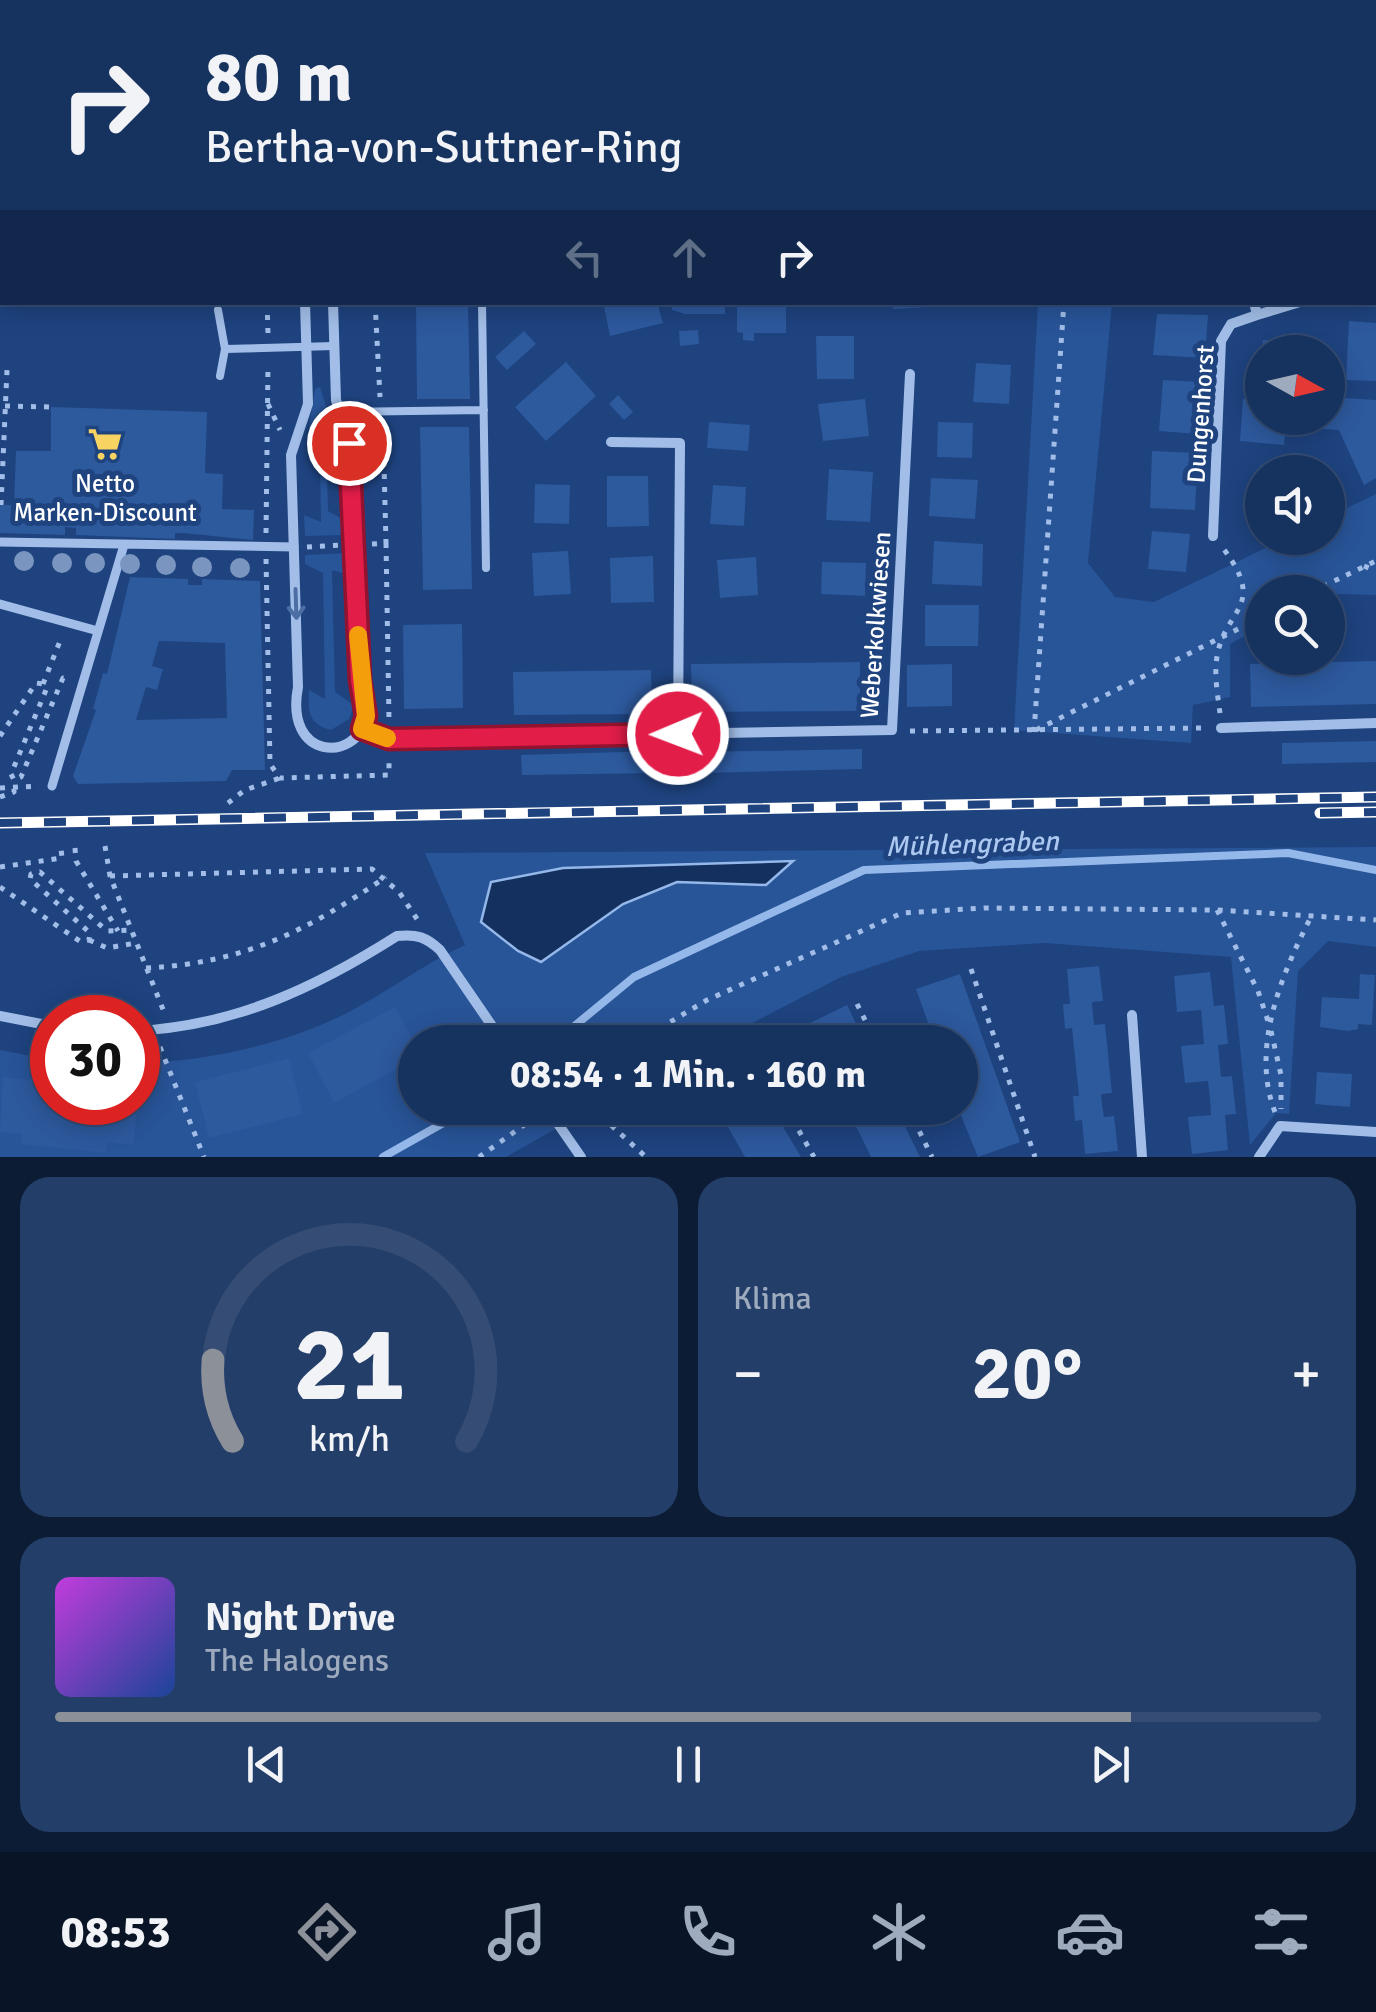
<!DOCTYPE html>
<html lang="de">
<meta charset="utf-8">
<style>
body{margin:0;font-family:Signika,sans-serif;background:#233e68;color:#f1f3f6;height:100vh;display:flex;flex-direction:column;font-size:38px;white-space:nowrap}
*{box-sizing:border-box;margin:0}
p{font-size:32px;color:#9eaabd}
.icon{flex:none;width:55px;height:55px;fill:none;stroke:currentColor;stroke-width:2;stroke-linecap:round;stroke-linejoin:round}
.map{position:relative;height:1157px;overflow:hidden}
.panel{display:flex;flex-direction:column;gap:20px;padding:20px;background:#0c1c34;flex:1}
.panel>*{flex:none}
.hud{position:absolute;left:0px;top:0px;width:1378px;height:305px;box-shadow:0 5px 25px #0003,0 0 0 2px #354d74;background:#16325f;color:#f1f3f6;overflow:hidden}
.needle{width:65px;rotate:98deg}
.controls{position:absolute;left:1245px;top:335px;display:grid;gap:20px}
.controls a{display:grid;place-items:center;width:100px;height:100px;border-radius:50%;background:#16325f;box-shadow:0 5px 25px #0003,0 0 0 2px #354d74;font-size:50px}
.speed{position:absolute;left:30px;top:995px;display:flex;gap:20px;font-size:50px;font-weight:700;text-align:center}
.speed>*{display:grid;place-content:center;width:130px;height:130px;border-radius:50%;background:#16325f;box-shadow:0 5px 25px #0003,0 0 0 2px #354d74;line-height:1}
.speed .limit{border:15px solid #d22;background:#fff;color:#111}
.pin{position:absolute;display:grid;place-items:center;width:85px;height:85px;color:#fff;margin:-42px;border:5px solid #fff;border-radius:50%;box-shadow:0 2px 10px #0007}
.me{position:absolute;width:110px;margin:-55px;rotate:269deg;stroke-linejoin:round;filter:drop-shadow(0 0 8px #0008)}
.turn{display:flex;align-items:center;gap:35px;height:210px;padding:0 40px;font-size:45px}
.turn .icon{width:130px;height:130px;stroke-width:2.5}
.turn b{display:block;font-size:70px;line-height:85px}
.lanes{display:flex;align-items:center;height:95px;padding:0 40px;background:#0003;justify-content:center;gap:50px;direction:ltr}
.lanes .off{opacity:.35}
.big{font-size:75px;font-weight:700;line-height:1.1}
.panel .card{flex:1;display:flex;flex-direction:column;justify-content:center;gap:15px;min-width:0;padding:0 35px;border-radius:30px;background:#233e68}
.panel .dial{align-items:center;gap:0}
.dial svg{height:260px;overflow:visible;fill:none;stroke:#354d74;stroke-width:7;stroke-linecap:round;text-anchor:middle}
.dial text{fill:#f1f3f6;stroke:none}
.song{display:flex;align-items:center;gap:30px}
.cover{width:120px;height:120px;border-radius:15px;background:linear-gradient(135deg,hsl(290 70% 55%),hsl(220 70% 35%))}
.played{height:10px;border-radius:5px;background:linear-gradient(90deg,#8c9099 85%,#354d74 85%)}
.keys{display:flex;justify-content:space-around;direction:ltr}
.heat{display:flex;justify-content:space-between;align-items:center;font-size:55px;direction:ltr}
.panel .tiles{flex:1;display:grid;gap:20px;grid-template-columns:1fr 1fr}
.card:last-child{grid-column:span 2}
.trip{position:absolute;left:398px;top:1025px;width:580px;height:100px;border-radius:50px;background:#16325f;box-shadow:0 5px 25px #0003,0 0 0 2px #354d74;font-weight:700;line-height:100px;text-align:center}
.tabs{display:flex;height:160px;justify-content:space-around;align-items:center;background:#091426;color:#9eaabd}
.tabs .icon{width:70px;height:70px}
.tabs .active{color:#8c9099}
.tabs b{font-size:45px;color:#f1f3f6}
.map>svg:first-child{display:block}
</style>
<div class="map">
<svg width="1376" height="1157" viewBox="0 0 1376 1157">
<rect width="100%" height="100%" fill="#1e437f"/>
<path fill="#285498" d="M1038,303H1112L1088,563L1115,597L1154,602L1286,538H1328V517L1376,494V595L1262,592V627L1230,644V697L1193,705L1191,743L1014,730Z
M320,387L342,456L343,476L327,469L328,511L344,520V535L305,536L304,515L321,522L320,455L307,441L315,389Z
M348,553L349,575L332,570L335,692L354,705L349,719L331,730C308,724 308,712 309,690L325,699L323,573L305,564V555Z
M1376,847V947L1328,941L1298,971L1289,1114L1276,1113L1250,1145L1231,957L1045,943L919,951L841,977L716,1042H415V1108H593L506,1157H0V1050L52,1060V1102H138V1063C207,1061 282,1045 345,1014C386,993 422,965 465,945L425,853Z"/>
<path fill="#14305e" stroke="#95b8ea" stroke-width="2.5" d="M793,861L766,885L677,882L623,904L541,962L518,951L481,922L491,882L563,868Z"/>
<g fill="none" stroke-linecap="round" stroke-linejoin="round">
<path stroke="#95b8ea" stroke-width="8" d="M555,1042L634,977L864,870L1288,853L1376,870
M383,1157L470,1108"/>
</g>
<path fill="#2d599d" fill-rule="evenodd" d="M416,302H468L470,399H417Z
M603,302H657L663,323L610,336Z
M672,302H725V314H685L672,310Z
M737,302H786V333H754V341L743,340V333L737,332Z
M892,302H929L930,307L893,309Z
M1157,314L1208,315L1205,358L1153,355Z
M1349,321L1376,323V381L1346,380Z
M698,330L699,344L680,346L679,331Z
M524,331L536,344L507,370L495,357Z
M816,336H854V379H817Z
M1263,340L1307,344L1306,352H1262Z
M566,362L596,396L546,441L515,407Z
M976,363L1011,365L1009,404L973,402Z
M1163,380L1201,382L1197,434L1159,431Z
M618,395L633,412L624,420L609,404Z
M1328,397L1376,400V478L1364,485L1339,430L1323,429Z
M865,399L869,436L823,441L818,404Z
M1243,399L1262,400V418H1287L1284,445L1240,441Z
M51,407L207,412L205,473L223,474L222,509L254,510L253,540L183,533H175V539L76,535V528L65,527V535L0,533V505H14L16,451H51Z
M709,422L750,425L748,451L707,448Z
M938,422L973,423L972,458L937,457Z
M420,427H469L472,589L423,590Z
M1152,451L1198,453L1195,510L1150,508Z
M1260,465L1303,470V472H1262V501L1257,495Z
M829,469L873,472L870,522L826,520Z
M607,476H648L649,526L607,527Z
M931,478L978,480L975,519L929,516Z
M535,484L570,485L569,524L534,523Z
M713,485L746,487L744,526L710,524Z
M1152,531L1190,534L1186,572L1148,569Z
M934,541L983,544L982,586L932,584Z
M568,551L571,594L534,596L532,553Z
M653,556L654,602L611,603L610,558Z
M756,557L758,595L720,598L717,560Z
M822,562L866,563L865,596L821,594Z
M130,577L188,579V585H202V579L260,581L265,770H232L226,781L78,784L73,776L96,710L93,709L103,673L107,674ZM159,641L225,643L227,718L136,720L146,687L157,690L163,669L152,666Z
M925,605H979L978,646H925Z
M462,624L463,708L404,709L403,625Z
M1376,661V704L1251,707L1250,664Z
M860,662V711L692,712L691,664Z
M952,664V706L907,707V665Z
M651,670L652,714L514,715L513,672Z
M1376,741V762L1282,764V743Z
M862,749V769L702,773V752Z
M658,751V773L522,775L521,755Z
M1099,966L1103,1001L1092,1002L1094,1025L1105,1024L1112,1093L1101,1094L1102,1105L1104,1117L1114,1116L1118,1151L1085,1154L1082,1120L1075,1121L1073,1096H1079L1072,1028L1065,1029L1063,1004H1070L1067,969Z
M1210,972L1214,1006L1224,1005L1228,1044L1218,1045L1221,1077L1232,1076L1236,1114L1225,1115L1228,1150L1192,1154L1188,1117L1211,1115L1210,1098L1208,1081L1185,1083L1181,1046L1204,1044L1201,1010L1177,1012L1174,976Z
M960,974L1020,1142L978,1157L958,1108L960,1042H935L916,989Z
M1360,974L1375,975L1372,1025L1358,1024V1029L1348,1031L1320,1027L1322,997L1359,999Z
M847,1005L865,1042H815L806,1025Z
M395,1007L415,1044V1059L334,1103L308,1053Z
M289,1058L303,1114L209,1138L195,1082Z
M1317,1072L1352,1074L1350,1107L1315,1104Z
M3,1077L52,1082V1102H138L133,1145L107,1142L106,1153L21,1144L22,1134L0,1132Z
M717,1108H772L801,1157H745Z
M847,1108H896L920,1157H871Z"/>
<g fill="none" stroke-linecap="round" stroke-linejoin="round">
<path stroke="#a2bee8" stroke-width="5" stroke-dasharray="5 8" stroke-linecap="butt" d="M276,0V2
M347,0V2
M1077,2L1078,0
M0,102L2,103
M1375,124H1376
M0,194H2
M267,302L268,333
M375,302L380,397
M268,404L280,430
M5,406L51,407
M1,505L7,370
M266,533L268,364
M386,543L389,720
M372,544L386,543L383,428
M307,547L341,545
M266,559L270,764L280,778L389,775V756
M1364,566L1376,571
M1311,592L1376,561
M43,684L62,636
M1220,713C1218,698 1215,680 1216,665C1220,608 1271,610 1222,547
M1036,730L1262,617
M910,731L1204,728
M1034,732L1064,302
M0,736L36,683L43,684L46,690L11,774L14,780L21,777L63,678L69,680
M0,788L39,786
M0,797L14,792V788
M228,803L245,790L280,778
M105,846L110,876L164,1012
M75,848L76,861L118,931
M0,867L62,858L61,848
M110,876L372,869L399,892L419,922
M0,887L81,942L89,940L90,933L30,879L31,874L40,872L107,931L132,930
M1217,910L1258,991L1268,1021
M89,940L107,948L136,943
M146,968C245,963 306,931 386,877
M971,969L1035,1157
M857,1004L876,1042
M1271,1031L1281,1075V1109
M637,1042L707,1000L902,913L984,908L1217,910L1376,920
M160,1047L204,1157
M138,1076L139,1079
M592,1108L646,1157
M786,1108L814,1157
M908,1108L932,1157
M1275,1112C1250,1048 1282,973 1312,915
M479,1157L534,1118"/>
<path stroke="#a2bee8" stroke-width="8" d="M1375,168H1376
M482,302L486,568
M218,310L225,349L220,376
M225,349L334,346
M338,412L484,410"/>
<path stroke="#a2bee8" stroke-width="9" d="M0,542L294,547
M0,604L98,631
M52,786L124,545"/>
<path stroke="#a2bee8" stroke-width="10" d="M311,0V2
M952,0V2
M1251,0L1252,2
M544,2V0
M1375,9L1376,8
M1375,281L1376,280
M305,302L308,404L291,455L298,687C284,761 357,762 365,719C367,706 362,693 360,680L353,459L336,400L333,302
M1254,302L1257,315L1300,302
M611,442L680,443L678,733
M1213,536L1221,341L1231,324L1257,315
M1221,728L1376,723
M362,729L389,739L892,730L910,374
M1132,1015L1142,1157
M0,1016L52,1026
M138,1031C236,1025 315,988 397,936C417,934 426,937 440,950L503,1042
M547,1108L581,1157
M1259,1157L1280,1126L1376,1132"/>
<path stroke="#cdddf6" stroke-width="20" d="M1375,81L1376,80
M0,128H2
M0,155H2"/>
<g stroke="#fff" stroke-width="11">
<path id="rail" d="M1320,813L1376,812
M0,823L1376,797"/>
</g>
<use href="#rail" stroke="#1e437f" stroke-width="8" stroke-dasharray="22" stroke-linecap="butt"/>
</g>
<g fill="#7a96c0">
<circle cx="24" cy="561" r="10"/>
<circle cx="62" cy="563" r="10"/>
<circle cx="95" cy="563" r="10"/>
<circle cx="130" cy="564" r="10"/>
<circle cx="166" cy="565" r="10"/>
<circle cx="202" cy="567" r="10"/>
<circle cx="240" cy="568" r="10"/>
</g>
<defs><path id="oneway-shaft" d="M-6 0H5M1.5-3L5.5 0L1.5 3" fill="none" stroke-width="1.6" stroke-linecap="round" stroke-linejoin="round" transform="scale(2.5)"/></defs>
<use stroke="#4c6ea4" href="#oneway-shaft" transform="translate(296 604) rotate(88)"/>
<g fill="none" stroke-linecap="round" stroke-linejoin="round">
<g stroke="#92132f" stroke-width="25">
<path id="route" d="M349,443L360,680L366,716L362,729L389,739L678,734"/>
</g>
<use href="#route" stroke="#e11d48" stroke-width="18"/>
<path stroke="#f59e0b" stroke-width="18" d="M358,635L366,716L362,729L387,738"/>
</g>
<defs>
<g id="supermarket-bare" transform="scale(2.7)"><path d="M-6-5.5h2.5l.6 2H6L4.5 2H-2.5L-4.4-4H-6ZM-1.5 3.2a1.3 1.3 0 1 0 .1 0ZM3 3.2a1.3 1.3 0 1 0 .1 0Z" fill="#f7d461" stroke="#1e437f" stroke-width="2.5" paint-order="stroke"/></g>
</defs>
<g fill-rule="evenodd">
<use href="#supermarket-bare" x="105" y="444"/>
</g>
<g text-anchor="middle" stroke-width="10" stroke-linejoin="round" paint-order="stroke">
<g font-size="25" fill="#fff" stroke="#1e437f">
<text transform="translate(1200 414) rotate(-86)" y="9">Dungenhorst</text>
<text transform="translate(875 625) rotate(-86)" y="9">Weberkolkwiesen</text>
</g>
<g font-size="25" fill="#fff" stroke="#1e437f">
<text x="105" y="492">Netto<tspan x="105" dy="29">Marken-Discount</tspan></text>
</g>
<g font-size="28" font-style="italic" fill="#adc8f0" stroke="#1e437f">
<text transform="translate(972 843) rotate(-2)" y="10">Mühlengraben</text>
</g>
</g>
</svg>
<div class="controls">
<a><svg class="needle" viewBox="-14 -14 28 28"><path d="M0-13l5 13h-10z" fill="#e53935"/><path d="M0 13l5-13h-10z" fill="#9eaabd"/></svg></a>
<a><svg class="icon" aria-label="sound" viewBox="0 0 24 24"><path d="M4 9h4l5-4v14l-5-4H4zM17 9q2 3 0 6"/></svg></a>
<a><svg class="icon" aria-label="search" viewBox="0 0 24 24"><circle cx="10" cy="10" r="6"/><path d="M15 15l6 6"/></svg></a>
</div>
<div class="speed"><div class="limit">30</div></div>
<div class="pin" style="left:349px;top:443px;background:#d93025"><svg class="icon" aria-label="arrive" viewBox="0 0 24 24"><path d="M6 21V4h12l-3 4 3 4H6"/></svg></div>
<svg class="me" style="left:678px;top:734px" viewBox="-20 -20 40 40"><circle r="17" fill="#e11d48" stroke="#fff" stroke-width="3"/><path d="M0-11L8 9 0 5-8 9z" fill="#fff"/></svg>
<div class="trip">08:54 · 1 Min. · 160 m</div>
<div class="hud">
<div class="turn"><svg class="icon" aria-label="right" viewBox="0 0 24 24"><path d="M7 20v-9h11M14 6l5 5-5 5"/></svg><div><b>80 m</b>Bertha-von-Suttner-Ring</div></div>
<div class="lanes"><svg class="icon off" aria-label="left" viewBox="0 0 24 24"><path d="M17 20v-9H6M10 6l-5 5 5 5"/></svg><svg class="icon off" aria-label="ahead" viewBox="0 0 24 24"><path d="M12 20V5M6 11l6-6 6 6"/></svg><svg class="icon" aria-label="right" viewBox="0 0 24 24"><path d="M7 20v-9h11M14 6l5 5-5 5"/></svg></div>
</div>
</div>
<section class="panel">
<div class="tiles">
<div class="card dial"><svg viewBox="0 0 100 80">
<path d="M14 69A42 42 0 1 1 86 69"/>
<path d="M14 69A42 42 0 0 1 8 44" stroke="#8c9099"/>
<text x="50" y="56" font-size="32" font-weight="700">21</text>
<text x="50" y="72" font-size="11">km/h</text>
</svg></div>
<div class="card"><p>Klima</p>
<div class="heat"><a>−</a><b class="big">20°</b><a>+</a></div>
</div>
<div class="card">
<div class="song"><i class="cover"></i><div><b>Night Drive</b><p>The Halogens</p></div></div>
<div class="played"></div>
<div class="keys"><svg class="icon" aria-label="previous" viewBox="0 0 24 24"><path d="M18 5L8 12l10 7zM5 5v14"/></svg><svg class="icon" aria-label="pause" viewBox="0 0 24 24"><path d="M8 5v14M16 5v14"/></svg><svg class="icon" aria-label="next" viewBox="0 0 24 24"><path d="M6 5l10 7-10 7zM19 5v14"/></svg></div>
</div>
</div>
</section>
<nav class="tabs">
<b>08:53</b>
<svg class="icon active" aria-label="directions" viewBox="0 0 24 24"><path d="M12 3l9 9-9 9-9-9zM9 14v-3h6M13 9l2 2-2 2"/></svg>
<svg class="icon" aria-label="music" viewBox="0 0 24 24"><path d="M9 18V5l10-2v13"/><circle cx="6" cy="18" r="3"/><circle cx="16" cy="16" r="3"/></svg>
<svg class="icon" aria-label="phone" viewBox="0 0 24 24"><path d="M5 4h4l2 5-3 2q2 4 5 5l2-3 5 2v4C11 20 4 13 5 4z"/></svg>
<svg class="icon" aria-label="climate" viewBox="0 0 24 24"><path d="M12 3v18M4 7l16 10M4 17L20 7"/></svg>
<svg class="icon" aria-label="car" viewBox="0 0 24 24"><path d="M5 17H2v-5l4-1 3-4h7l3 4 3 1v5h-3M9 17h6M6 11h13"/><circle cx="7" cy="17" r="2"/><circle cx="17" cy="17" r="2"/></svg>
<svg class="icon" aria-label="filters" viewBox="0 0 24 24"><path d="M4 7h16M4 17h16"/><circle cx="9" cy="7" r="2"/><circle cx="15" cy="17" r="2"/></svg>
</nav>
